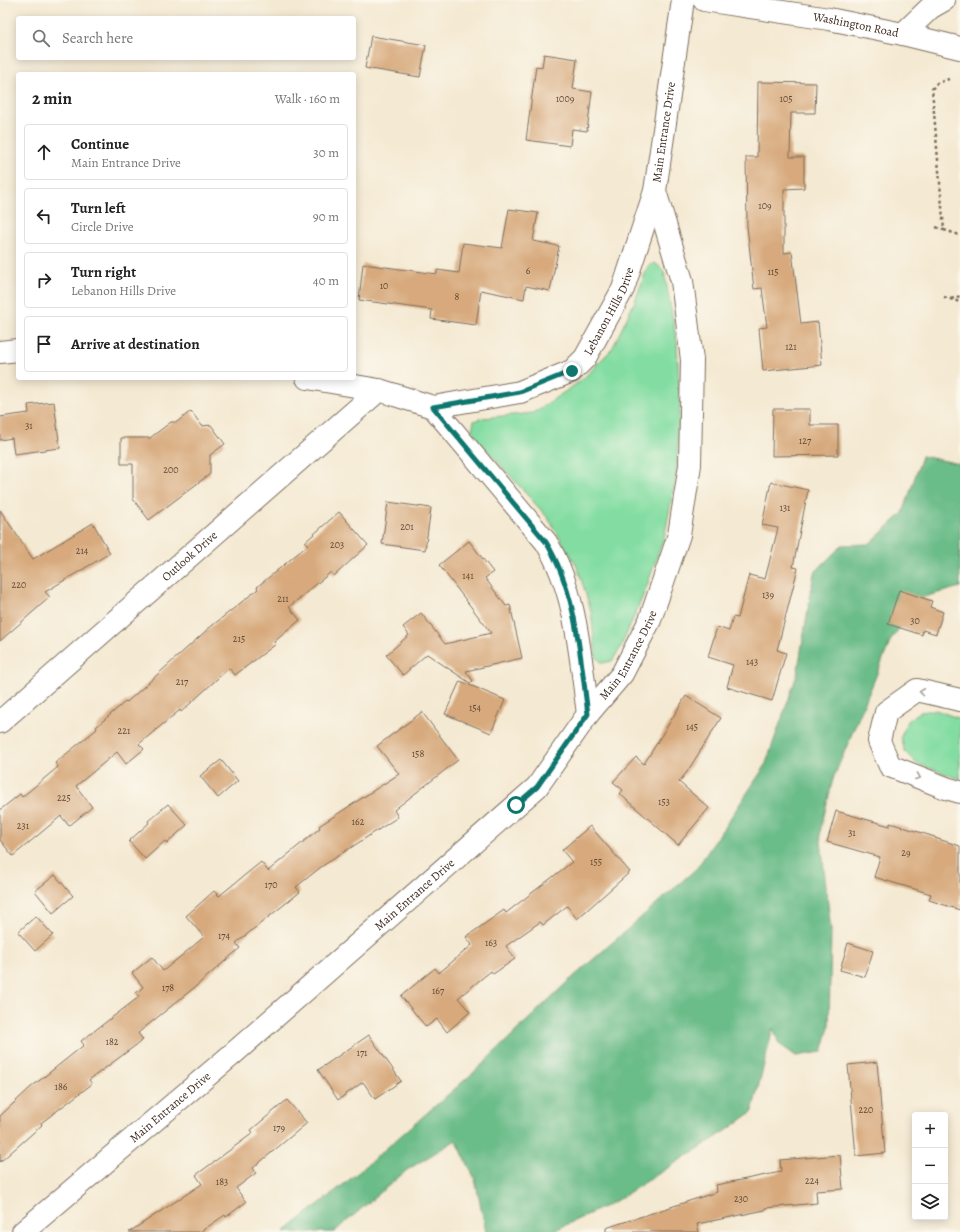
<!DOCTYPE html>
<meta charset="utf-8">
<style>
body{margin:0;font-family:Alegreya,serif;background:#f2f2f2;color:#222}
.controls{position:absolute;right:12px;bottom:12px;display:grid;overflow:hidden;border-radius:4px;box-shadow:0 2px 10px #0003}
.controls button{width:36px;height:36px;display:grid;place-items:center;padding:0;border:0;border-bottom:1px solid #e0e0e0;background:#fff;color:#222;font:20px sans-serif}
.stop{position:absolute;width:12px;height:12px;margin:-9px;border:3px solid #0f766e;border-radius:50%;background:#fff}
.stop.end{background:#0f766e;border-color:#fff;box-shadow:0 1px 4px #0008}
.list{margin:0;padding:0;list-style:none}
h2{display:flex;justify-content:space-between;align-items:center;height:52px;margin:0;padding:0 16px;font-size:17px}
h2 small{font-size:13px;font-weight:400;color:#767676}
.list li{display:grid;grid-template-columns:26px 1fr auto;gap:12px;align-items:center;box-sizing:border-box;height:56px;margin:0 8px 8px;padding:0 8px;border:1px solid #e0e0e0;border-radius:4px}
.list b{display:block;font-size:15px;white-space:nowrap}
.list p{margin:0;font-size:13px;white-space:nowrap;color:#767676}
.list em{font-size:13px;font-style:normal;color:#767676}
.icon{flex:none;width:22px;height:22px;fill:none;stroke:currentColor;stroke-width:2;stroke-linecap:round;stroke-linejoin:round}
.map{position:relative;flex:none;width:960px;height:1232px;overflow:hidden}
.search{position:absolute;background:#fff;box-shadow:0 2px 10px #0003;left:16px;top:16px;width:340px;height:44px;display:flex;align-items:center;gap:10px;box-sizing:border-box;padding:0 14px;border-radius:4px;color:#767676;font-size:15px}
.panel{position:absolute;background:#fff;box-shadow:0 2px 10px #0003;left:16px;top:72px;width:340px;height:308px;border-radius:4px}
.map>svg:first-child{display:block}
.green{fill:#83dda2;stroke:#5f8460}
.forest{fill:#6abc88;stroke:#527353}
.building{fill:#d7a97c}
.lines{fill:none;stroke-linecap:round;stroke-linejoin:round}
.minor-casing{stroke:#7c6d5d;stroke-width:24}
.major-casing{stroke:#7c6d5d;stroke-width:24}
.path{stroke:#7c6d5d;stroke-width:2.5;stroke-dasharray:3 3;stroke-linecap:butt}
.minor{stroke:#fff;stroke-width:22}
.major{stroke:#fff;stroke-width:22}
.oneway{stroke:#a79f9a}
.route{stroke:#0f766e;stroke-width:5}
.labels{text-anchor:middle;stroke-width:3.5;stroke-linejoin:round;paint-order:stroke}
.number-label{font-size:10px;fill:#624a36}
.street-label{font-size:12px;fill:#3b2a1e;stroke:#fbf7ec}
</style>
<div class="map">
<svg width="960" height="1232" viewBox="0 0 960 1232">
<rect width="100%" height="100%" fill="#fbf7ec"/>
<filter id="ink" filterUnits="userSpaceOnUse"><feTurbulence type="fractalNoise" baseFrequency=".025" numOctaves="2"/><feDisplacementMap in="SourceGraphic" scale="8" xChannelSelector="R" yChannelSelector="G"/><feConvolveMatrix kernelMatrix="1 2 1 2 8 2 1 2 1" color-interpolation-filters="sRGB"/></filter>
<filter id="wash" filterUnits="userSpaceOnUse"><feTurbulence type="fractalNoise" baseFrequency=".012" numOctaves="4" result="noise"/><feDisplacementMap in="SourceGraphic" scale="16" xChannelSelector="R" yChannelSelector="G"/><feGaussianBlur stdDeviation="0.9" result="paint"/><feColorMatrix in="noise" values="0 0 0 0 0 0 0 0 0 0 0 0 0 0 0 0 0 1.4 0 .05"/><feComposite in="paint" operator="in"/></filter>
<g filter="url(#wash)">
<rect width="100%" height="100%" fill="#f4e9d2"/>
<!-- green -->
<g class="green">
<path d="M655,263L664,271L677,342L680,406L676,476L665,534L645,591L620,649L612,661L602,663L596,657L591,611L577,566L548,518L478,440L472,430L474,421L483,418L533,413L581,381L612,349L635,301L648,266Z"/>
<path d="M936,710L960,719V779L917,764L905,752L901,737L907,721L920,712Z"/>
</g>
<!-- forest -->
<path class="forest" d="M922,456L960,464V587L920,598L891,640L833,779L820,832L831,931L829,1027L822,1052L796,1056L779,1044L773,1028L752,1112L726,1131L614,1202L551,1232H486L475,1179L456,1140L407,1170L334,1232H284L359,1172L473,1073L563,986L697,868L765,766L797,675L814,573L842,545L869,544L903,513Z"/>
<g id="blocks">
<!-- building -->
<g class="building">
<path d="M371,36L426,45L420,77L365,68Z"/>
<path d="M544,54L577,59L573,89L592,92L587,131L572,129L570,146L526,140L536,66L542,67Z"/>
<path d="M758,82L816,83L815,113H791L790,157H804V188L784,189V253L792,252L801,324L818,322L822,365L763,371L759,328L767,327L762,288L754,289L747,226L746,157H757Z"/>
<path d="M509,209L538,213L533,241L559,246L550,291L526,286L524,299L481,290L476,325L431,319L432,310L359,300L363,264L437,274V270L459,273L463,243L502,248Z"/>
<path d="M54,402L60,448L14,454L12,438L0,440V417L29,413L28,405Z"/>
<path d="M773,409H810V425H838V455L772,456Z"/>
<path d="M191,411L202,426L211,425L225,444L210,455V474L149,520L133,499V464H121V438H150L171,422H177Z"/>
<path d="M771,482L808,490L793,567L798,568L777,650L786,653L772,701L727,687L733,665L708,657L717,627L729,631L733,617L738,618L749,575L765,579L778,528L762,525Z"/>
<path d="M388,502L431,508L425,550L382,544Z"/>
<path d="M0,510L33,559L93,523L110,553L45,592L50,597L0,641Z"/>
<path d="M339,512L368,545L334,576L331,572L289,607L300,620L274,642L276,644L235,675L229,668L181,712L180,710L139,744L144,749L126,764L117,752L76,786L92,807L69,826L61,816L13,856L0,840V810L20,794L22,797L58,767L55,763L97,729L96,727L126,701L127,702L208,629L258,589L257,587L308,545L305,542Z"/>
<path d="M469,541L493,572L485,578L506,606L510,605L522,658L466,671L473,681L470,683L427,654L403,675L386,655L409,635L403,627L421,613L445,644L491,633L439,565Z"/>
<path d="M899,590L932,601L930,607L943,612L936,634L923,630L922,635L888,624Z"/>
<path d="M460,681L505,700L491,733L445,714Z"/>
<path d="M686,696L721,718L687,772L679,782L709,808L678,845L620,794L623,790L613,782L636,757L644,764Z"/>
<path d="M422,712L458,760L394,810L398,817L321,867L296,887L300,892L236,943L240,948L195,987L138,1033L143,1040L89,1080L92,1084L41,1123L42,1125L0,1162V1116L30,1088L84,1045L81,1041L139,997L136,993L143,987L132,973L152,957L163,971L204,937L186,916L214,891L219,896L261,862L268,871L320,828L319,826L399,774L377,746Z"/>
<path d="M221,760L238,781L218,798L200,776Z"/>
<path d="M168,804L187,825L167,843L165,841L145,859L129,841L149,823L148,821Z"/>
<path d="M836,811L890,826V823L935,837V838L960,846V910L929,900L931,894L874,877L880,857L827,842Z"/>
<path d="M590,826L630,872L577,919L567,906L543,925L540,922L506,946L515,959L493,974L491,971L458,998L470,1012L447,1032L437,1019L426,1027L401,996L435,968L439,973L472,945L466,937L504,910L506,913L572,862L562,850Z"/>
<path d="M55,875L73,896L53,913L35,891Z"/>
<path d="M36,916L53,935L35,951L18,932Z"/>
<path d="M848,943L873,951L865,977L840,970Z"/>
<path d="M369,1035L401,1081L375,1099L363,1082L338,1100L318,1070Z"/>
<path d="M877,1062L885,1153L856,1156L848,1065Z"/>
<path d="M287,1100L307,1123L253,1168L256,1173L236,1188L246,1202L226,1217L225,1215L200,1232H129L202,1184L196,1175L253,1133L251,1130Z"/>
<path d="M840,1155L843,1189L816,1191L817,1203L765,1208V1210L697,1224L699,1232H606V1228L717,1192L716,1185L781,1172L780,1160Z"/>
</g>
</g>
</g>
<g filter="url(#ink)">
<use href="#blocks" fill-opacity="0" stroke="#7c6d5d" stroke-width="1"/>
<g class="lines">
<defs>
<g id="minor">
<path d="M0,352L18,350"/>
<path id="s1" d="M307,378L379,390L433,407L520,392L572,371L585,358L623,289L655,191"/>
<path d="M433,407L546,542C577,593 580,656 588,714"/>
<path d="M960,700L917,690L886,712L879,741L890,766L946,788L960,792"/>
<path id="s2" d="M0,722L379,390"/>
<path id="s3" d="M23,1232L235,1052L537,787L588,714L622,674L650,620L679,535L690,465L692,360L682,281L655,191L683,0"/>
</g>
<g id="major">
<path id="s4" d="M704,0L829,19L903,34L960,48"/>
<path d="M903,34L930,8L944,0"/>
</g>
</defs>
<!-- minor casing -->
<use href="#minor" class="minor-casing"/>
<!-- major casing -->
<use href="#major" class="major-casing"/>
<!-- path -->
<g class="path">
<path d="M936,227L944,230L932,89L937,83L949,79"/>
<path d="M944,230L960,235"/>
<path d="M944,297L960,302"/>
<path d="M951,299L960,296"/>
</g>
<!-- minor -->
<use href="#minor" class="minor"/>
<!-- major -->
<use href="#major" class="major"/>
</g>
<!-- one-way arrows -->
<defs><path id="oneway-chevron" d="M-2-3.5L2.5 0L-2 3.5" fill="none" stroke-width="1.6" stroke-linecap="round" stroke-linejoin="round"/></defs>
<g class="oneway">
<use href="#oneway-chevron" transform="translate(922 692) rotate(-172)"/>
<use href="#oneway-chevron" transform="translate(918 777) rotate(21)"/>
</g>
</g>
<g class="lines" filter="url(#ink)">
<!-- route -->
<path class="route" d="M516,805L537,787L588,714C580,656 577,593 546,542L433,407L520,392L572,371"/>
</g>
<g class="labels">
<!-- number labels -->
<g class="number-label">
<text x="565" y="102">1009</text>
<text x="786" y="102">105</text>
<text x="765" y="209">109</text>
<text x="528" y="274">6</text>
<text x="773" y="275">115</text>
<text x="384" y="289">10</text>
<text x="457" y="300">8</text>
<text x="791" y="350">121</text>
<text x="29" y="429">31</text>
<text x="805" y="444">127</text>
<text x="171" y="473">200</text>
<text x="785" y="511">131</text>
<text x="407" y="530">201</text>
<text x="337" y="548">203</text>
<text x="82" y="554">214</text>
<text x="468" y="579">141</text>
<text x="19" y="588">220</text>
<text x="768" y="598">139</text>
<text x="283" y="602">211</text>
<text x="915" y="624">30</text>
<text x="239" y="642">215</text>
<text x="752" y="665">143</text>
<text x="182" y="685">217</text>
<text x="475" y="711">154</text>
<text x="692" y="730">145</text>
<text x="124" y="734">221</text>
<text x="418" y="757">158</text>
<text x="64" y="801">225</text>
<text x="664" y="805">153</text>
<text x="358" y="825">162</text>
<text x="23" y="829">231</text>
<text x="852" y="836">31</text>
<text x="906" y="856">29</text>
<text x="596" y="865">155</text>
<text x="271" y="888">170</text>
<text x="224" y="939">174</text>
<text x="491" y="946">163</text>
<text x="168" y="991">178</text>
<text x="438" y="994">167</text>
<text x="112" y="1045">182</text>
<text x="362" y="1056">171</text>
<text x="61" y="1090">186</text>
<text x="866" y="1113">220</text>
<text x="279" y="1131">179</text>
<text x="812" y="1184">224</text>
<text x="222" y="1185">183</text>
<text x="741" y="1202">230</text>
</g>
<!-- street labels -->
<g class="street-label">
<text dy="4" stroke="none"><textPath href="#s4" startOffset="154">Washington Road</textPath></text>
<text dy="4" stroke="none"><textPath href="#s3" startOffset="1381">Main Entrance Drive</textPath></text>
<text dy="4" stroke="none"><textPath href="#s1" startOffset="345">Lebanon Hills Drive</textPath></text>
<text dy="4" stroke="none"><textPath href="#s2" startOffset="252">Outlook Drive</textPath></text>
<text dy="4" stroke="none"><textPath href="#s3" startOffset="841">Main Entrance Drive</textPath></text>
<text dy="4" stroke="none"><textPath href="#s3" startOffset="517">Main Entrance Drive</textPath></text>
<text dy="4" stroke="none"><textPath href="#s3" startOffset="193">Main Entrance Drive</textPath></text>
</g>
</g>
</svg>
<div class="controls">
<button>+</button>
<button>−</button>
<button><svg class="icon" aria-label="layers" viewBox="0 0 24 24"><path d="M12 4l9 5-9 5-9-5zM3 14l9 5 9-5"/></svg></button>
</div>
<div class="stop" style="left:516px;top:805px"></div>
<div class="stop end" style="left:572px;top:371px"></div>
<div class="search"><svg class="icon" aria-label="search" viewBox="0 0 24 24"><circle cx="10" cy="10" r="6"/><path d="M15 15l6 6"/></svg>Search here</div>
<section class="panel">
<h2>2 min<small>Walk · 160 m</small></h2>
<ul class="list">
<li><svg class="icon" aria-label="ahead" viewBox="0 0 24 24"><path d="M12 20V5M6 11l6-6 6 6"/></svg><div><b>Continue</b><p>Main Entrance Drive</p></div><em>30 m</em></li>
<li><svg class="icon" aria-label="left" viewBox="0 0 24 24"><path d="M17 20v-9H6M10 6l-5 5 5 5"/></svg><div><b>Turn left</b><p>Circle Drive</p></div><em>90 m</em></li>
<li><svg class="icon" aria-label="right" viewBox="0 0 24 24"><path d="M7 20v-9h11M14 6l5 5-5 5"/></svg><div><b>Turn right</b><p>Lebanon Hills Drive</p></div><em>40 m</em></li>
<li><svg class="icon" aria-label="arrive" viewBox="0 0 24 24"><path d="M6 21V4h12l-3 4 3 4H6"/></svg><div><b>Arrive at destination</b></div></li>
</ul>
</section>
</div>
